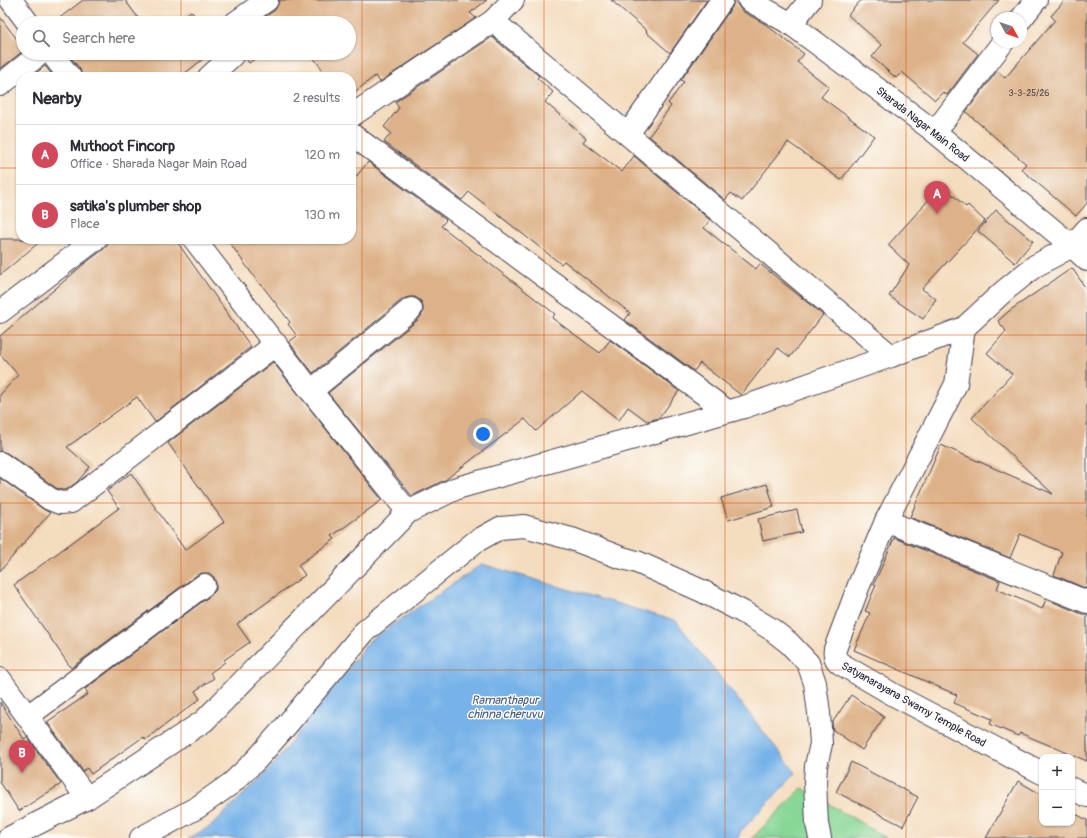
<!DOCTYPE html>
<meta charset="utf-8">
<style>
body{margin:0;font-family:Pangolin,sans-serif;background:#f7f7f7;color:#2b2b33}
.controls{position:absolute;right:12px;bottom:12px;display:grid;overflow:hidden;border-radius:8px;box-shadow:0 1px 3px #0004}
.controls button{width:36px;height:36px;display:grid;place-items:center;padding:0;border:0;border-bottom:1px solid #e1e1e2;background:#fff;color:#2b2b33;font:20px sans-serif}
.compass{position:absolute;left:991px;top:12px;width:36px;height:36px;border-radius:50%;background:#fff;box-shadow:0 1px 3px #0004;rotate:130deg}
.you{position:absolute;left:483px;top:434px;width:14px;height:14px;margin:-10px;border:3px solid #fff;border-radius:50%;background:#1a73e8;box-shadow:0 0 0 6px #1a73e833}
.badge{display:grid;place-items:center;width:26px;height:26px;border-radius:50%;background:#d1495b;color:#fff;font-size:13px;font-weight:700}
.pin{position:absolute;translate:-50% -33px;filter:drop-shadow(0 1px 2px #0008)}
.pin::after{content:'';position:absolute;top:21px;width:14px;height:12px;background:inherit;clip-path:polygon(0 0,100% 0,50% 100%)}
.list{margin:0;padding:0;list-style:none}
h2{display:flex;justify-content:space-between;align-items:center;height:52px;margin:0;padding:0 16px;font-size:17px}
h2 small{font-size:13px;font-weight:400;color:#7c7c81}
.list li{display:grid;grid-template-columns:26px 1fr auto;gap:12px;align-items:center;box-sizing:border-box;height:60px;padding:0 16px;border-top:1px solid #e1e1e2}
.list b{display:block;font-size:15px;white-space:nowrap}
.list p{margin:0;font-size:13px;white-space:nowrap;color:#7c7c81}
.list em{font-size:13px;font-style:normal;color:#7c7c81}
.icon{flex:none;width:22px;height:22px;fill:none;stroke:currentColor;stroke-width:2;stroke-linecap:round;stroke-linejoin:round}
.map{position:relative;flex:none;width:1087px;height:838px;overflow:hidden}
.search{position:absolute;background:#fff;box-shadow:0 1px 3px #0004;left:16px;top:16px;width:340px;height:44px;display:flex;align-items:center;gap:10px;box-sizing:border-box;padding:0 14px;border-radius:22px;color:#7c7c81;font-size:15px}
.panel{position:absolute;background:#fff;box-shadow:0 1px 3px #0004;left:16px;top:72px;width:340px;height:172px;border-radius:16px}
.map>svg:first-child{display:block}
.green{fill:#88d797;stroke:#557c69}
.water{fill:#77b2e8;stroke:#4c6a92}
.building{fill:#ddb289}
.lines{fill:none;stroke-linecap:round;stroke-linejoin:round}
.minor-casing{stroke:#423e4f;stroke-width:24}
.minor{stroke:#fff;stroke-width:22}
.grid{fill:none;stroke:#d45411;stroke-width:1;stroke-opacity:0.55}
.labels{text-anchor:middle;stroke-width:3;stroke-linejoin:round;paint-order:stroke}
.number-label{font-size:9px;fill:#51464e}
.street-label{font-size:11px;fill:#22223b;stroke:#fdfcf7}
.water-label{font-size:12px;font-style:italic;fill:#445c80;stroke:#fdfcf7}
</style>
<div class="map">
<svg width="1087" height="838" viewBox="0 0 1087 838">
<rect width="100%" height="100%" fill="#fdfcf7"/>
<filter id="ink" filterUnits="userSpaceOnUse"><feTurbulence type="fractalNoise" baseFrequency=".025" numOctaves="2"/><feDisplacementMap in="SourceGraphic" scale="8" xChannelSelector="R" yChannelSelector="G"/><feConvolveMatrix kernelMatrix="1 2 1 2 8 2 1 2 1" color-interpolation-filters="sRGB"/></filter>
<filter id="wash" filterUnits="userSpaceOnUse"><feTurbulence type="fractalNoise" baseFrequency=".012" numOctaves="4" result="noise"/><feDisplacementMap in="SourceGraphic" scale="16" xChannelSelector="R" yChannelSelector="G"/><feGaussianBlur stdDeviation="0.9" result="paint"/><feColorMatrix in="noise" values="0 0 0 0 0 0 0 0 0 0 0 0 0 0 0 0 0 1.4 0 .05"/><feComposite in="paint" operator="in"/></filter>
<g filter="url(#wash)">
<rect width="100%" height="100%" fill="#f4dcbe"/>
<!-- green -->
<path class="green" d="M802,788L886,838H752Z"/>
<!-- water -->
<path class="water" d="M482,564L676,621L796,773L740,832L738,838H188L210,827L269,770L370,640Z"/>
<g id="blocks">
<!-- building -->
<g class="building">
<path d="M83,0H125L142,23H53Z"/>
<path d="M280,0H487L470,13L476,18L380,82L375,76L351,95V77H328L310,53H349V23H256L275,10Z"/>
<path d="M611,0H707L670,53L646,32L647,31Z"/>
<path d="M734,0L742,11L765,24L804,54L797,62L829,87L821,97L874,136L841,180L788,142L742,201L731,193L725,200L649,136L671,106L668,103L684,82L681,80L732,7Z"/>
<path d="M861,0H999L963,42L978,54L947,95L943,92L935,100L902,72L896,78L872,57L882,45L848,15Z"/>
<path d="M1065,0H1087V203L1076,216L1021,169L1026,164L966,112L997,71L1005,78L1055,20L1051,16Z"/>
<path d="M191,11L200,23H176Z"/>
<path d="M0,17L22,46L23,45V51L0,69Z"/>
<path d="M492,37L539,76L537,78L553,92L545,102L586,138L583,142L622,172L634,156L710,220L704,228L756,269L760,264L823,315L790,357L778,348L741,395L700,363L694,371L625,320L630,313L564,261L561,264L469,192L462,200L384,142L391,133L384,127L399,108L395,102Z"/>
<path d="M67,53H211L180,77H82L80,69Z"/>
<path d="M244,53H263L249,63L244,56Z"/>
<path d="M45,66L54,77H31Z"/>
<path d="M368,162L446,220L441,226L555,314L552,318L600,353L610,340L679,391L659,418L647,421L628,407L619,420L582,391L536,431L525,419L445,480L412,496L328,393L419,319L423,313V307L421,301L415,297H409L403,299L313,373L289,342L297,336L288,324L290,322L261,284L260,285L227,239H351V183Z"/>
<path d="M942,185L966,207L968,205L985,221L922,289L936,299L923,319L889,296L909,265L888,245Z"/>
<path d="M996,210L1033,241L1015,263L978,231Z"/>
<path d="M0,239H43L0,275Z"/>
<path d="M113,239H175L251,347L155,422L137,397L67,447L90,467L77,482L66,490H62L56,488L7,453L0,451V395L18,375L0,354V336L84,264L104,249Z"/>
<path d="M1072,268L1087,290V589L1054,575L1062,552L1020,534L1010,558L910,517L941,445L1053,494L972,418L1012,374L987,353L1006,331L998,321L1009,311Z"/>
<path d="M273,362L382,500L332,536L335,539L298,565L305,575L237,624L250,642L224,660L225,662L210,673L214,678L195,691L200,699L145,740L143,737L91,774L87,768L83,771L47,722L88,694L85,689L211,595L216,590V583L214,577L209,573H202L197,575L71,668L14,585L119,508L107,491L131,473L185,550L224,522L168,443Z"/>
<path d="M0,478L43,509L50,513L0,571Z"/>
<path d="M767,484L774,507L728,520L721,498Z"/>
<path d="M797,510L802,532L763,541L758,519Z"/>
<path d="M894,538L1000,581L997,589L1042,609L1046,599L1082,614H1087V761L1020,733L1018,736L990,724L992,719L954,703L957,695L854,650L870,613L865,611L876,585L874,584Z"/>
<path d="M851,695L884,717L862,750L833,730L832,723Z"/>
<path d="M0,702L24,739L27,737L61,784L19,811L0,782Z"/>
<path d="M851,762L918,797L903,826L836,792Z"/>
<path d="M1018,781L1042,795V823H1072V812L1087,820V838H986Z"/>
</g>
</g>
</g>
<g filter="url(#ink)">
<use href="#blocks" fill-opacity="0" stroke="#423e4f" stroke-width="1"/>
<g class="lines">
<defs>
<g id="minor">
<path d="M11,0L28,23"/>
<path d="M749,0L791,24L935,132L1072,246L1087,260"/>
<path d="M1021,19L1036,0"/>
<path d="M493,21L891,356"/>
<path d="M235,23L267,0"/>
<path d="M791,24L810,0"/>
<path d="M51,53L70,77"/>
<path d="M209,77L232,56L231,53"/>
<path d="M0,85L41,53"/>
<path d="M351,116L493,21L513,0"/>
<path d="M935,132L1003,42"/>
<path d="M351,134L727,411"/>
<path d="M628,134L722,0"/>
<path d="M194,239L311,391L408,512"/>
<path d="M0,312L96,239"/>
<path d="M964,328L956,384L886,521L859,585L835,649C834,655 835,660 841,664L894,695L1042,773"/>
<path d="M311,391L411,309"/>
<path d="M0,463L50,499L60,503L71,502L276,344"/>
<path d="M886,521L1087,602"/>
<path d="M0,679L87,798"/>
<path d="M28,716L204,585"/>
<path d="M1072,789L1087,796"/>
<path d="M9,838L87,798L204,721L408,512L457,488L744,407L891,356L964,328L1004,291L1035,266L1072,246L1087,229"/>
<path d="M141,838L198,807L232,783L256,760L285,727L365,631L475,542L500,528L524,526L572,539L619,557L637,562L702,591L743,612L771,629L789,643L808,663L815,683L819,713L821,744L816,766L815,781L817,824L820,838"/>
</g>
</defs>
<!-- minor casing -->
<use href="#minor" class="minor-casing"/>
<!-- minor -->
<use href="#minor" class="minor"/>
</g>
</g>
<!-- grid -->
<path class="grid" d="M181,0V23M362,0V838M544,0V838M725,0V838M906,0V838M181,53V77M0,168H21M351,168H1087M181,239V838M0,335H1087M0,503H1087M0,670H1087"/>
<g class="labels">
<!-- number labels -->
<g class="number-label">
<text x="1029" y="96">3-3-25/26</text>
</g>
<!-- street labels -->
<g class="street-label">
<text transform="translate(923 124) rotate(38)" y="4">Sharada Nagar Main Road</text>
<text transform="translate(914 704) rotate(29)" y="4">Satyanarayana Swamy Temple Road</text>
</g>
<!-- water labels -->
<g class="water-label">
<text x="505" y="704">Ramanthapur<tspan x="505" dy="14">chinna cheruvu</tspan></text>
</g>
</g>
</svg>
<div class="controls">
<button>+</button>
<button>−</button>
</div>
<svg class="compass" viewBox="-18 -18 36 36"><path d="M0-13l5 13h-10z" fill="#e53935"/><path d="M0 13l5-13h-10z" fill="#7c7c81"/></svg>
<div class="you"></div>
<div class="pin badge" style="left:937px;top:214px">A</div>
<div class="pin badge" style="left:22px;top:773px">B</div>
<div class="search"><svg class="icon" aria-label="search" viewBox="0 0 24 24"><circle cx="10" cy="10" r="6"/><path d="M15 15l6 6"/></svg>Search here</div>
<section class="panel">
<h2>Nearby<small>2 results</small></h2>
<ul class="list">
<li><span class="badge">A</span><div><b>Muthoot Fincorp</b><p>Office · Sharada Nagar Main Road</p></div><em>120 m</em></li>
<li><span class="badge">B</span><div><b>satika's plumber shop</b><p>Place</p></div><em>130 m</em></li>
</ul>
</section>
</div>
